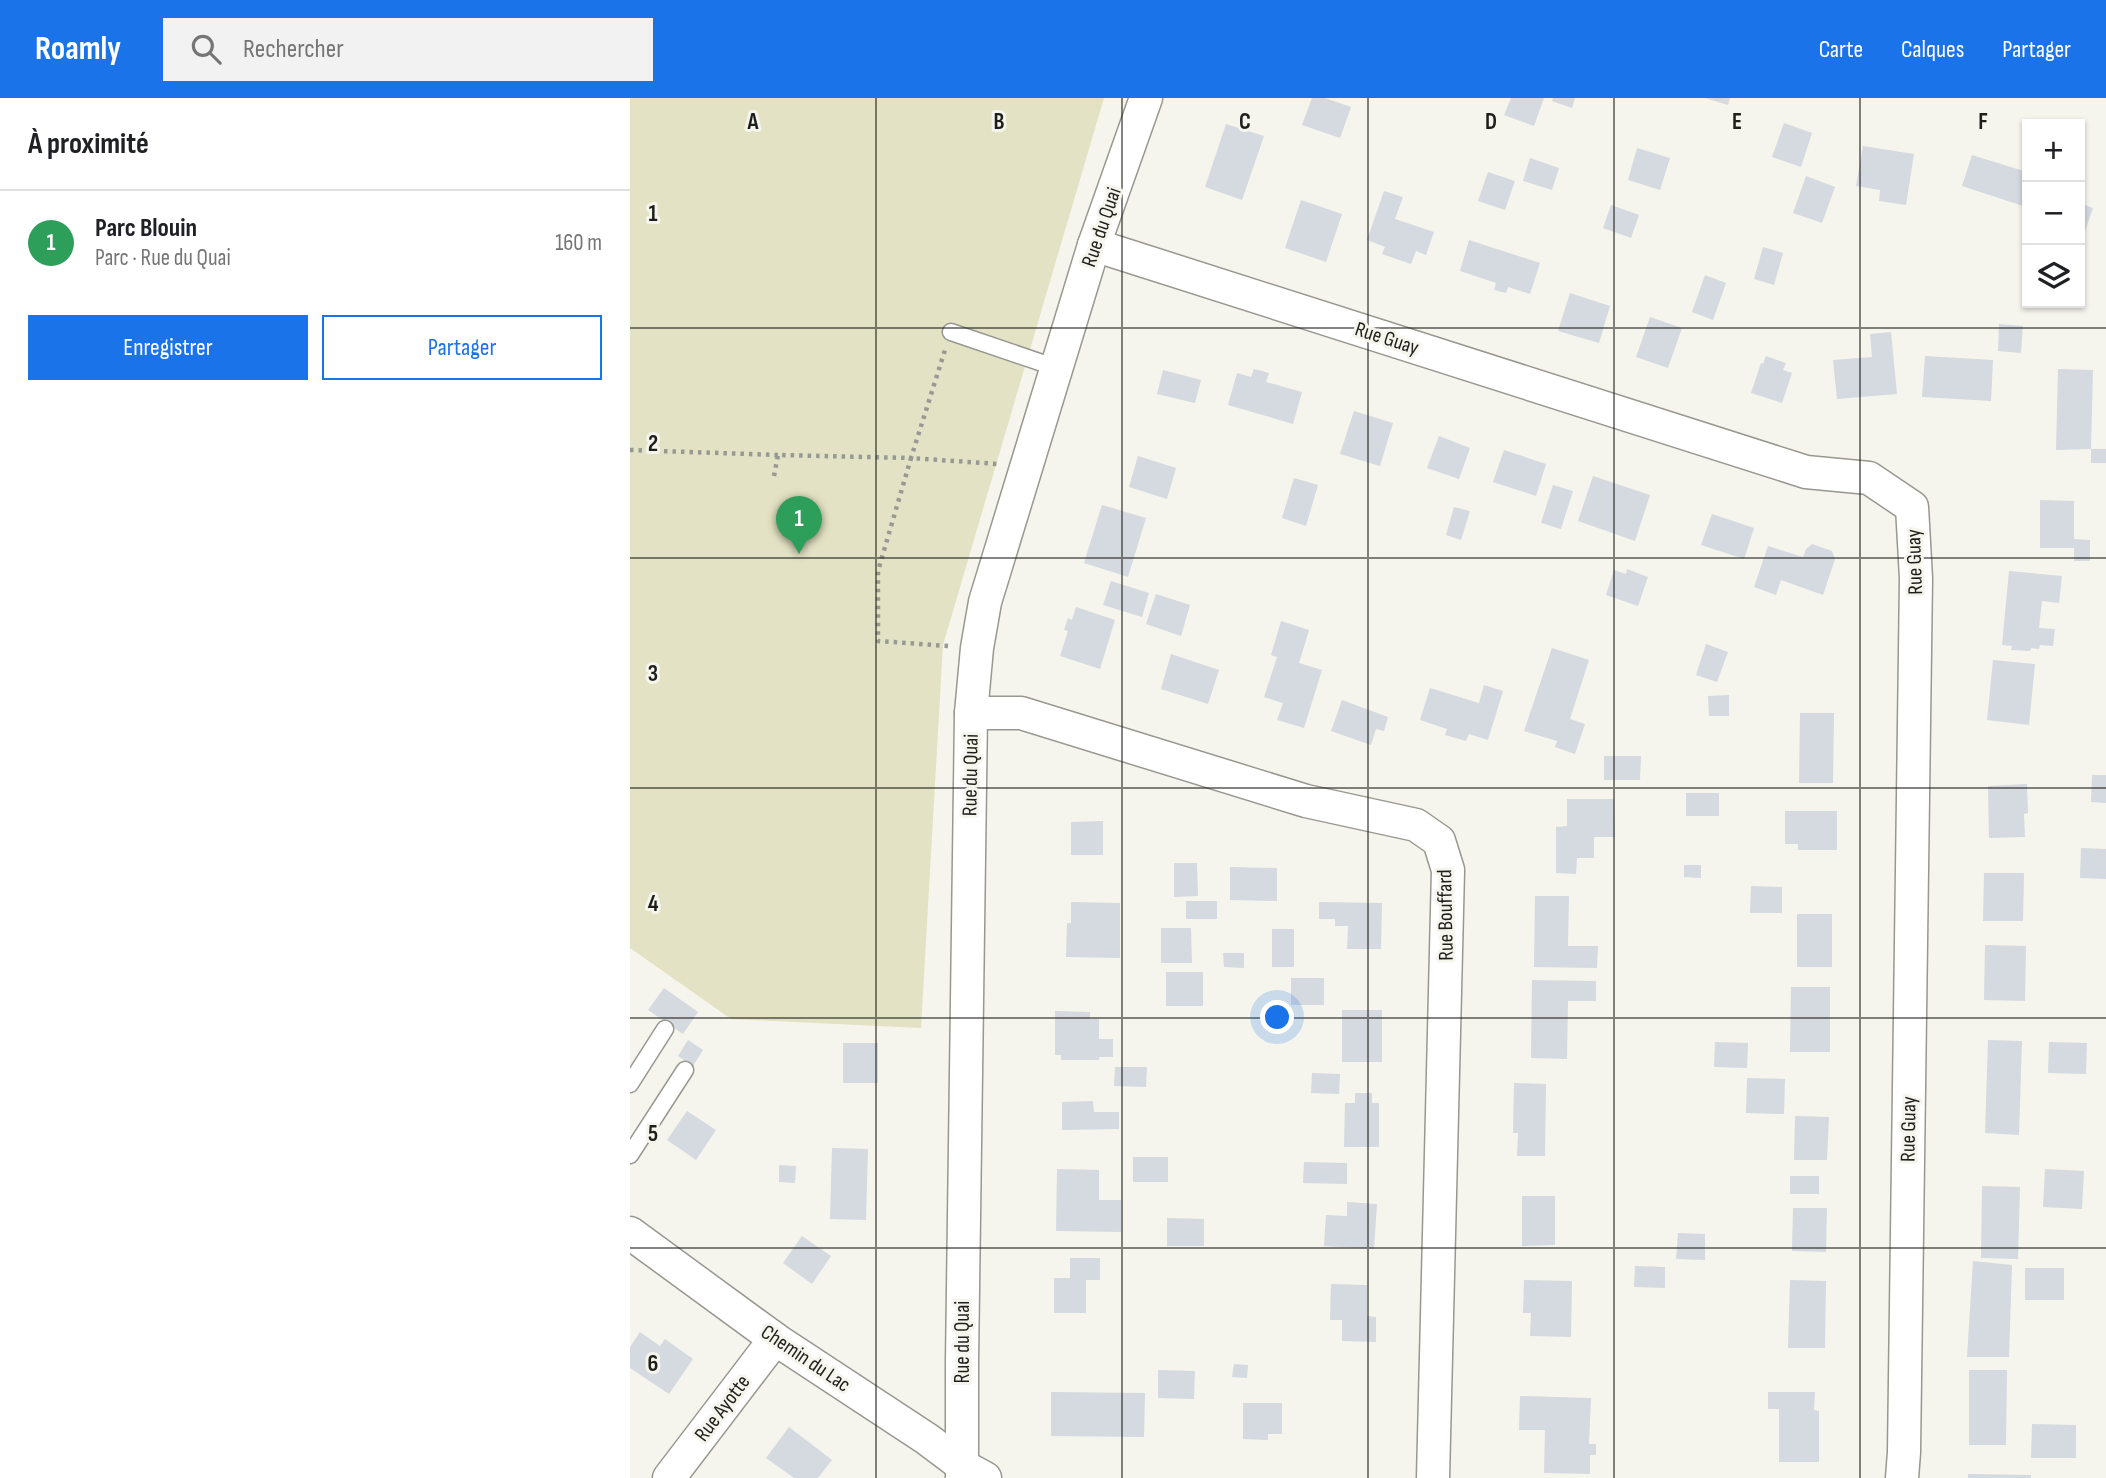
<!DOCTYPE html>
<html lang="fr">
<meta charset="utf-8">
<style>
body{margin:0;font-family:"Sofia Sans Condensed",sans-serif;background:#f2f2f2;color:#202124}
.controls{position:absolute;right:21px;top:21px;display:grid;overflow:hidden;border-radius:0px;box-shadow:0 2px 5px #0004}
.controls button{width:63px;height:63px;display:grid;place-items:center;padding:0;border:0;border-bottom:2px solid #e0e0e0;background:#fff;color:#202124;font:35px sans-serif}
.you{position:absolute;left:648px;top:920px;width:24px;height:24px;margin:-18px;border:5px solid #fff;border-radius:50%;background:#1a73e8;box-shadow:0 0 0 10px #1a73e833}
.badge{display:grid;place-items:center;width:46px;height:46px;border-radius:50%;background:#1a73e8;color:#fff;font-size:23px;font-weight:700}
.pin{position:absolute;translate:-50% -58px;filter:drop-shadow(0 2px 4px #0008)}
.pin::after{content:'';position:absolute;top:37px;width:24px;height:21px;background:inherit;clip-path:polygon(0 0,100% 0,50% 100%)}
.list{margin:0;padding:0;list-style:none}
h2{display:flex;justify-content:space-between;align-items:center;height:91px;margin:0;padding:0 28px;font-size:30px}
h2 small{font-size:23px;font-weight:400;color:#757577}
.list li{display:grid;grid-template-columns:46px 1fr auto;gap:21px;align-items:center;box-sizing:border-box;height:105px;padding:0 28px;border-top:2px solid #e0e0e0}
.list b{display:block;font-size:26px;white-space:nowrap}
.list p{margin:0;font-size:23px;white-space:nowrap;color:#757577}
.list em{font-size:23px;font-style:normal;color:#757577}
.actions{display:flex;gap:14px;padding:21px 28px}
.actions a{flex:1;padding:16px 0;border:2px solid #1a73e8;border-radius:0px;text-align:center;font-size:24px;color:#1a73e8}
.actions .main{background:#1a73e8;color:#fff}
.icon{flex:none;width:38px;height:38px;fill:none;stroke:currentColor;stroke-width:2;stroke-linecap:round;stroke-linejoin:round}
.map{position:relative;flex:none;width:1476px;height:1380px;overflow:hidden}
header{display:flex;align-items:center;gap:42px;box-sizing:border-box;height:98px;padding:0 35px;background:#1a73e8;color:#fff}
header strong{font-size:33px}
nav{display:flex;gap:38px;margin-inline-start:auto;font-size:24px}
.search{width:490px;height:63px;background:#f2f2f2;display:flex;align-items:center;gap:18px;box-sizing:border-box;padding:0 24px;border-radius:0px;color:#757577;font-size:26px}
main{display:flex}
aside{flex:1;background:#fff}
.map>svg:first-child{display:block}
.green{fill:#e3e2c4}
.building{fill:#d5d9e0}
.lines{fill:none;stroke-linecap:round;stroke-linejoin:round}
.service-casing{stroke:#989890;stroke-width:19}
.minor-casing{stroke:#989890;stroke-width:35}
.path{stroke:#999993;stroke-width:4.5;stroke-dasharray:3.5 5;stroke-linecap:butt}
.service{stroke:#fff;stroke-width:16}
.minor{stroke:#fff;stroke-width:32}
.grid{fill:none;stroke:#1e1e1b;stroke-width:2;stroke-opacity:0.55}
.labels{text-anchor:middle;stroke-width:6;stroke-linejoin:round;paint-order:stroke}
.street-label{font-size:21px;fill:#1e1e1b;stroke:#f5f5ed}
.grid-label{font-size:23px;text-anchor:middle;font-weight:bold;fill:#1e1e1b;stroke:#f5f5ed;stroke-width:6;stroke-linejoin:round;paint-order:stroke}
</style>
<header>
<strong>Roamly</strong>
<div class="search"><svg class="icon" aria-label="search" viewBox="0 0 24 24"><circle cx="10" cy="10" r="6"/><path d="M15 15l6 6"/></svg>Rechercher</div>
<nav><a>Carte</a><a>Calques</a><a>Partager</a></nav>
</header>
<main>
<aside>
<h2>À proximité<small></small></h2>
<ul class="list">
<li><span class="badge" style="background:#2e9e5b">1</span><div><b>Parc Blouin</b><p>Parc · Rue du Quai</p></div><em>160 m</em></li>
</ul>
<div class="actions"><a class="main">Enregistrer</a><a>Partager</a></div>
</aside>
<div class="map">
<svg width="1476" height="1380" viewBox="0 0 1476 1380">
<rect width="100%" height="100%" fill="#f5f5ed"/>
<!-- green -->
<path class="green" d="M0,0H474L313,547L291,930L101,921L0,850Z"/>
<!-- building -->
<g class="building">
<path d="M682,0H695L721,9L710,40L672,27Z"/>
<path d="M881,0H914L904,28L874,17Z"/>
<path d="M923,0H945L942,10L922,3Z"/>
<path d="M1075,0H1100L1098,7Z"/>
<path d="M1154,25L1182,35L1171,69L1142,59Z"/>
<path d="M596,26L634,38L612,102L575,89Z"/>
<path d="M1233,48L1284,56L1276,107L1249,103L1250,92L1226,88Z"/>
<path d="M1007,50L1040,60L1030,92L998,82Z"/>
<path d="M1342,57L1397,74V96L1393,108L1332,88Z"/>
<path d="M900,60L929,70L922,92L893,83Z"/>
<path d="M858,74L885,83L875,112L848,103Z"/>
<path d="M1176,78L1205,89L1192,125L1163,115Z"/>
<path d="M754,93L773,99L765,121L804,134L796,157L786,153L781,166L752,156L755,149L737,142Z"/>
<path d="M671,102L712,116L696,164L655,150Z"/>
<path d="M1450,105L1463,110L1450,147Z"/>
<path d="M981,107L1009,117L1001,140L973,130Z"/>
<path d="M839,142L910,165L900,196L878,189L876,195L864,192L866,185L830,173Z"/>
<path d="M1133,149L1153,155L1144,187L1124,181Z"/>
<path d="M1075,177L1096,185L1083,222L1062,214Z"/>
<path d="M940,195L980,208L969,245L928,233Z"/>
<path d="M1020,219L1052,230L1038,270L1006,259Z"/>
<path d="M1369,226L1393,228L1391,255L1368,253Z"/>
<path d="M1261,234L1267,296L1207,301L1203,262L1242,259L1240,236Z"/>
<path d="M1136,258L1156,265L1153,272L1162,275L1152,305L1121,295L1131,265L1133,266Z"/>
<path d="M1295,258L1363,262L1361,303L1292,299Z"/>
<path d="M624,271L639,275L636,284L672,294L663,326L598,307L607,275L621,279Z"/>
<path d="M1428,271L1463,272L1461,351H1476V365H1461V351L1426,352Z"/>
<path d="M533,272L571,282L565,305L527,296Z"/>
<path d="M724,313L763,325L750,368L710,356Z"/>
<path d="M809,338L840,350L829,381L797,370Z"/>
<path d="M874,352L916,366L906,398L863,384Z"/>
<path d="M508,358L546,370L537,401L499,389Z"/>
<path d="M963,378L1020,397L1005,443L948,423Z"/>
<path d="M664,380L688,387L676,428L652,420Z"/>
<path d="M923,387L943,393L931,431L911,425Z"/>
<path d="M1410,402L1444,403V441L1460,442V463H1444V450H1410Z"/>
<path d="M472,407L516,420L498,479L454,465Z"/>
<path d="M824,409L840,413L831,442L816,437Z"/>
<path d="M1082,416L1124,430L1114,461L1071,447Z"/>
<path d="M1182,446L1202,453L1205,461L1193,497L1151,482L1146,497L1124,489L1138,448L1173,459L1176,451Z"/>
<path d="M997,471L1018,479L1008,508L976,497L984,472L996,476Z"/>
<path d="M1379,473L1432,478L1429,505L1412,503L1409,530L1425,531L1423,548L1410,547L1409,551L1401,550L1400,553L1381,552L1382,548L1372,547Z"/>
<path d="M481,483L519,495L512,519L473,507Z"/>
<path d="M526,496L560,507L551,538L516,526Z"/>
<path d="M446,509L485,522L470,571L430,558L438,533L434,532L438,520L442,522Z"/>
<path d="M651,523L679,532L669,565L692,572L674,630L647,622L653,605L634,599L647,559L641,557Z"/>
<path d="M1076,546L1098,554L1087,584L1066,577Z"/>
<path d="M922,550L959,562L940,621L955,626L945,656L925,649L927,643L894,633Z"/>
<path d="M541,556L589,572L578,606L531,591Z"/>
<path d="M1363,562L1405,566L1399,627L1357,622Z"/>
<path d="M854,587L873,593L858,642L839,636L836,643L815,637L817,631L790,622L800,590L849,605Z"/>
<path d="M1099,597V618H1079L1078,598Z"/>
<path d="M712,602L758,619L754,633L746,631L741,647L701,633Z"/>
<path d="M1170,615H1204L1203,685H1169Z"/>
<path d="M974,658H1011L1010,682H974Z"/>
<path d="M1462,677H1476V705L1461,704Z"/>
<path d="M1397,686L1398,715L1394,716L1395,739L1359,740L1358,688Z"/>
<rect x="1056" y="695" width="33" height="23"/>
<path d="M937,701H984L985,739H964V760H947L946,776L926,775V729L937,728Z"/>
<path d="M1155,713H1207V752H1168V746H1155Z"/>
<path d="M473,723V757H441V724Z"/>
<path d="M1451,750L1476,751V781L1450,780Z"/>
<path d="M544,765H567L568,798L544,799Z"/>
<path d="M1054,767H1071V780L1054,779Z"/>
<path d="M600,769L647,770V803L600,802Z"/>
<path d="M1354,775H1394L1393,823H1353Z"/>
<path d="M1121,788L1152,789V815H1120Z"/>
<path d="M905,798H939L938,848H968L967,870L904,869Z"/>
<rect x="556" y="803" width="31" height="18"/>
<path d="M441,804L490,805V860L436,859L437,825H441Z"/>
<path d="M689,804L752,805L751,851H717L718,828H705V821H689Z"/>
<rect x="1167" y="816" width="35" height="53"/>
<path d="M531,830H561L562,865H531Z"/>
<rect x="642" y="831" width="22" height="38"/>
<path d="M1355,847L1396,848L1395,903L1354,902Z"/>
<path d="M593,855H614V870L594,869Z"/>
<rect x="536" y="874" width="37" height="34"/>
<rect x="661" y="880" width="33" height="27"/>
<path d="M902,882L966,883V903H938L937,961L901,960Z"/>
<path d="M1161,889H1200V954H1160Z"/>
<path d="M34,890L68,914L53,936L18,912Z"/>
<rect x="712" y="912" width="40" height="52"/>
<path d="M425,913L460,914V921H469V941H483V959H469V962H431V957H425Z"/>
<path d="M58,942L73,952L63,968L48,958Z"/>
<path d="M1358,942L1392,943L1389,1037L1355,1035Z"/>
<path d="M1085,944L1118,945L1117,970L1084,969Z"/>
<path d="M1419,944L1457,945L1456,976L1418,975Z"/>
<rect x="213" y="945" width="35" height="40"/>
<path d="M485,969H517L516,989L484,988Z"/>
<path d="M682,975L710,976L709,996L681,995Z"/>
<path d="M1117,980L1155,981L1154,1016L1116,1015Z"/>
<path d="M884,985L916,986L915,1058H887L888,1035H883Z"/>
<path d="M725,995H742V1005H749V1049H714L715,1005H725Z"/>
<path d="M463,1003L464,1014H489V1031L432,1032V1004Z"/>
<path d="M57,1013L86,1032L66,1062L37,1042Z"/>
<path d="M1165,1018L1199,1019L1197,1062H1164Z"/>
<path d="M202,1050L238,1051L236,1122L200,1121Z"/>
<rect x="503" y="1059" width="35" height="25"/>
<path d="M674,1064L717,1065V1086L673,1085Z"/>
<path d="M149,1067L166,1068L165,1085L149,1084Z"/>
<path d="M427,1071L469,1072V1102H491V1134L426,1133Z"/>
<path d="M1415,1071L1454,1073L1452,1111L1413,1109Z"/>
<rect x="1160" y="1078" width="29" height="18"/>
<path d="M1352,1088L1390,1089L1388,1161L1351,1160Z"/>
<path d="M892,1098H925V1147L892,1148Z"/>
<path d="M717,1104L747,1106L744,1151L694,1148L696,1117L717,1118Z"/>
<path d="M1163,1110H1197L1196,1154L1162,1153Z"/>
<path d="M537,1120L574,1121V1148H537Z"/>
<path d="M1048,1135L1075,1136V1162L1046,1161Z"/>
<path d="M172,1138L201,1158L182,1186L153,1165Z"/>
<path d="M440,1160H470V1182H456V1215H424V1180H440Z"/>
<path d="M1343,1163L1382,1167L1379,1259H1337Z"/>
<path d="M1005,1168L1035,1169V1190L1004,1189Z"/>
<rect x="1395" y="1170" width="39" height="32"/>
<path d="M894,1182L942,1183L941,1239L900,1238L901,1215H893Z"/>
<path d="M1160,1182L1196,1183L1195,1250H1158Z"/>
<path d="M701,1186L737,1187V1218L746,1219V1244L712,1243V1222H700Z"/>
<path d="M10,1234L30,1248L35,1241L63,1261L39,1296L0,1270V1249Z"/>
<path d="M604,1266L618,1267L617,1280L602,1279Z"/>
<path d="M528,1272L565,1273L564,1301L528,1300Z"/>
<path d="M1339,1272H1377L1376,1347H1339Z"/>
<path d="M421,1294L515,1295L514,1339L421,1338Z"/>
<path d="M1138,1294H1185L1184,1312L1189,1313V1364H1149V1311H1138Z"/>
<path d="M890,1298L961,1300L959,1346H966V1357H960V1376L914,1375L915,1332H889Z"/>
<path d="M613,1305H652V1336H638V1342L613,1341Z"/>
<path d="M1402,1326L1446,1327V1360H1401Z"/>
<path d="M159,1329L202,1362L188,1380H164L136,1360Z"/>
<path d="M1338,1376L1401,1377V1380H1338Z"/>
</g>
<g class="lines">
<defs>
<g id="service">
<path d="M321,234L427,270"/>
<path d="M0,986L35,931"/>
<path d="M0,1057L55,972"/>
</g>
<g id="minor">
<path d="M464,147L1176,374L1239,380L1282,409L1286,480L1274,1354L1272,1380"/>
<path d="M341,615H391L676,703L786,727L809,743L818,772L803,1380"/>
<path d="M0,1135L145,1241L297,1341L333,1368L355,1380"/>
<path d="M39,1380L145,1241"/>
<path d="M332,1380V1263L341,615L347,550L355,504L464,147L516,0"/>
</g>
</defs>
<!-- service casing -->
<use href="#service" class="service-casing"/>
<!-- minor casing -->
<use href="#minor" class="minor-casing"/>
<!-- path -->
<g class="path">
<path d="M0,352L148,357"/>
<path d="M144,378L148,357L281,360L315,252"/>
<path d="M318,548L248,543V473L281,360L368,366"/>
</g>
<!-- service -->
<use href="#service" class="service"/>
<!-- minor -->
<use href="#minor" class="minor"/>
</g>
<!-- grid -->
<path class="grid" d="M246,0V1380M492,0V1380M738,0V1380M984,0V1380M1230,0V1380M0,230H1476M0,460H1476M0,690H1476M0,920H1476M0,1150H1476"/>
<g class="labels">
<!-- street labels -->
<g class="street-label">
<text transform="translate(471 129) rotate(-71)" y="7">Rue du Quai</text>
<text transform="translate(757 240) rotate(18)" y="7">Rue Guay</text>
<text transform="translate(1284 464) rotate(-92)" y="7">Rue Guay</text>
<text transform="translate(340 677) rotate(-89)" y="7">Rue du Quai</text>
<text transform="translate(815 817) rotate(-91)" y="7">Rue Bouffard</text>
<text transform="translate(1278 1031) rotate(-89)" y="7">Rue Guay</text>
<text transform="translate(332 1244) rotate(-90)" y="7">Rue du Quai</text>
<text transform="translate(176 1260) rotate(34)" y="7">Chemin du Lac</text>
<text transform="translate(92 1310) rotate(-53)" y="7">Rue Ayotte</text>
</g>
</g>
<g class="grid-label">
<text x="123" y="31">A</text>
<text x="369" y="31">B</text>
<text x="615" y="31">C</text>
<text x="861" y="31">D</text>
<text x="1107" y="31">E</text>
<text x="1353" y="31">F</text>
<text x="23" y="123">1</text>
<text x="23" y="353">2</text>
<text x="23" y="583">3</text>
<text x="23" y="813">4</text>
<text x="23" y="1043">5</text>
<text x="23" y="1273">6</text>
</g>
</svg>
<div class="controls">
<button>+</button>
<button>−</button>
<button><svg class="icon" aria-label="layers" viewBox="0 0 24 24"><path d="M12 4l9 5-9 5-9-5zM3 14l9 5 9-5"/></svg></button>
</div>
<div class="you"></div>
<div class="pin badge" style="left:169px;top:456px;background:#2e9e5b">1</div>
</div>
</main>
